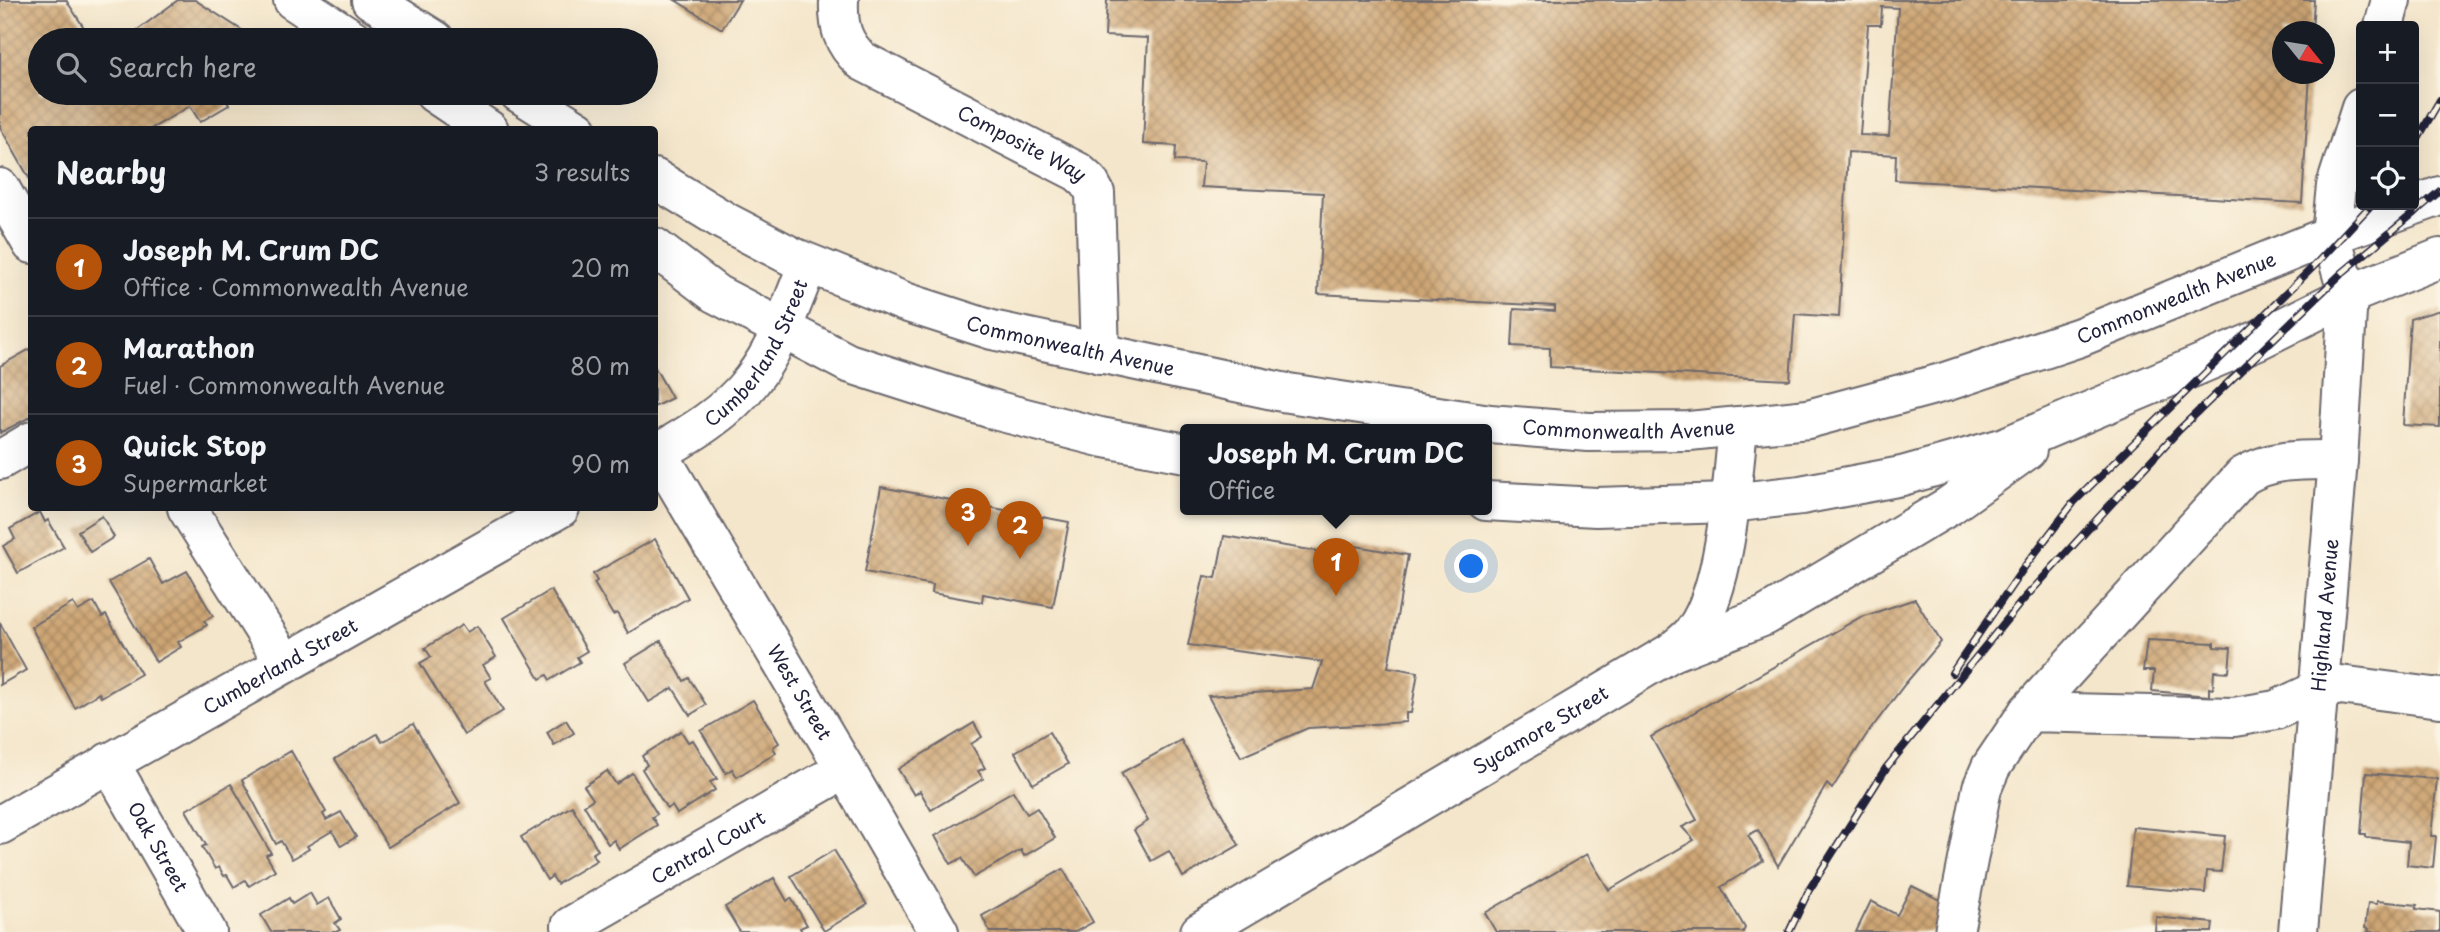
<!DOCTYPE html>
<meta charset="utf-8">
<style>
body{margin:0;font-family:"Playpen Sans",sans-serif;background:#20242c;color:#f1f3f6}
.controls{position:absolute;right:21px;top:21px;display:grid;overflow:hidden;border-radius:7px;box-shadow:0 7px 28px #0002}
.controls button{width:63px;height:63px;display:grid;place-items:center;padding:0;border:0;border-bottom:2px solid #363941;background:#171b24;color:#f1f3f6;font:35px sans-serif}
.compass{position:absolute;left:2272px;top:21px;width:63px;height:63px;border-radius:50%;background:#171b24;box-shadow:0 7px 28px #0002;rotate:120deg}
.you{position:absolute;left:1472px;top:567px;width:24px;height:24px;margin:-18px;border:5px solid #fff;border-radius:50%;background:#1a73e8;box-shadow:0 0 0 10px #1a73e833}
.badge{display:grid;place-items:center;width:46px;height:46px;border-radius:50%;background:#b45309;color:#fff;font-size:23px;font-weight:700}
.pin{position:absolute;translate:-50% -58px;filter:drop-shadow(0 2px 4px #0008)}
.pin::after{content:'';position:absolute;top:37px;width:24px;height:21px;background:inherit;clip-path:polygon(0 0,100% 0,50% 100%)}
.popup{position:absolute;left:1180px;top:424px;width:312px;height:91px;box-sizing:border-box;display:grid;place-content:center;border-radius:7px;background:#171b24;filter:drop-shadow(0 2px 5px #0005);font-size:23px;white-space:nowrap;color:#9ea1a6}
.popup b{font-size:26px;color:#f1f3f6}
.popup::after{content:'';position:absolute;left:50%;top:100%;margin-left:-14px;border:14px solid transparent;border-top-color:#171b24}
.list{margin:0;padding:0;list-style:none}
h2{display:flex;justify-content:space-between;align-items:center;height:91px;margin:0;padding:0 28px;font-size:30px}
h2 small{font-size:23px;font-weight:400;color:#9ea1a6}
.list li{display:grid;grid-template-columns:46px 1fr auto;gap:21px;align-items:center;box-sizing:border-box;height:98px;padding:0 28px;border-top:2px solid #363941}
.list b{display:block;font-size:26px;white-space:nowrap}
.list p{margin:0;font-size:23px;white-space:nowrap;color:#9ea1a6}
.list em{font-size:23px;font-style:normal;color:#9ea1a6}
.icon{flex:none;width:38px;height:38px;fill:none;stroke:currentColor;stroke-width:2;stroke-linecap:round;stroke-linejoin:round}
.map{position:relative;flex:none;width:2440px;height:932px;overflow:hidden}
.search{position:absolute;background:#171b24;box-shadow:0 7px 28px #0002;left:28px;top:28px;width:630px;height:77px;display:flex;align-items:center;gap:18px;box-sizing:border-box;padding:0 24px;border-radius:38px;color:#9ea1a6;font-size:26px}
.panel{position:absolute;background:#171b24;box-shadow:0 7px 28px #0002;left:28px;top:126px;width:630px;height:385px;border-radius:7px}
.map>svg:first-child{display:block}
.building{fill:url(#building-cross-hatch);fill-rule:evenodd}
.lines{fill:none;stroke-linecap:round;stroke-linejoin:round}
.minor-casing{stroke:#6c676d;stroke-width:42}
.major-casing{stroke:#6c676d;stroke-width:42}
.highway-casing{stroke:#6c676d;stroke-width:42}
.minor{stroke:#fff;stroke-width:38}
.major{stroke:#fff;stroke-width:38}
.highway{stroke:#fff;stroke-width:38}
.rail-casing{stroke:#22223b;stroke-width:8}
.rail{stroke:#fcf5e5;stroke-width:5;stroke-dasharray:16;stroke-linecap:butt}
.labels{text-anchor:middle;stroke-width:5;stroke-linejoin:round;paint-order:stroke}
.street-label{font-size:19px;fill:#22223b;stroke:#fcf5e5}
</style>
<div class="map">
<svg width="2440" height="932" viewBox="0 0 2440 932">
<defs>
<pattern id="building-cross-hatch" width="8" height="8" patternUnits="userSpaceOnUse" patternTransform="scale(1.75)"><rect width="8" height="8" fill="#cea675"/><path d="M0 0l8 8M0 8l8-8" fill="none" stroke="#a78761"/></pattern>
</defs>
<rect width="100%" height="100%" fill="#fcf5e5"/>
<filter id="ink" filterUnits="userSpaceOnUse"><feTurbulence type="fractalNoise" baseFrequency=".0143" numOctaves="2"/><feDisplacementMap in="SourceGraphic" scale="14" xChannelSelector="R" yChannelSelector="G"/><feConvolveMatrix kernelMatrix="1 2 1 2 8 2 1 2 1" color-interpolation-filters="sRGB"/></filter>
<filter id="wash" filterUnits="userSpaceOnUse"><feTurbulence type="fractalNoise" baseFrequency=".00686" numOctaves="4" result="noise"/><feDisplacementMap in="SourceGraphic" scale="28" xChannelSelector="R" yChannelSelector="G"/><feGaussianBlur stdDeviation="1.57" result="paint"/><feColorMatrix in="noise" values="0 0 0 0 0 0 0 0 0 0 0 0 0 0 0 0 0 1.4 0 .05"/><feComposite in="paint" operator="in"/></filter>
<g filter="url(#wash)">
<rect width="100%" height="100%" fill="#f4e6cb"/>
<g id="blocks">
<!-- building -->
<g class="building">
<path d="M0,0H66L92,40H40V93H222L229,105L200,122L190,106L149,130H32V183L0,127Z"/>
<path d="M178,0H195L257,40H124Z"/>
<path d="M675,0H740L722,29Z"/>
<path d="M1107,0H2314L2312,32H2282V74H2310L2302,203L1895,180L1896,155L1848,152L1839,317L1795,314L1790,380L1550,367V348L1512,346L1514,309L1555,311V306L1318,294L1323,193L1201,187L1203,162L1175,161L1176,146L1143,144L1148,38L1105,36ZM1882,7L1898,8L1889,136L1860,135L1868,25H1881Z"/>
<path d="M2440,310V427L2403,425L2410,319Z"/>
<path d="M32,348V416L0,433V366Z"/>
<path d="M654,366L672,398L654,407Z"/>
<path d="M881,487L1069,522L1053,607L983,594L982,602L932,593L933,585L865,572Z"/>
<path d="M40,512L45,522L48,520L64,547L18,573L3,546L15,539L10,529Z"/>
<path d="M102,516L114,537L90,552L78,531Z"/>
<path d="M1224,536L1347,556L1350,545L1408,555L1388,667L1418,672L1411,713H1406V722L1308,728L1241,757L1208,696L1313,689L1322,662L1188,645L1204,576L1216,578Z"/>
<path d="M655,539L688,598L628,633L617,613L613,615L594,583L597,581L593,574Z"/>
<path d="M149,559L163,584L187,571L213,616L204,621L207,625L178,642L181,647L156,662L109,582Z"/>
<path d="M551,590L587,651L577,657L580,662L550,680L547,675L540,679L504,618Z"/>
<path d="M1915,599L1941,642L1905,684L1865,737L1832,789L1827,784L1778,866L1758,830L1748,835L1763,861L1721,887L1745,928L1743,932H1496L1485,913L1587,854L1609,890L1694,840L1682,827L1697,820L1651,737L1859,618Z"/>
<path d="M94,602L102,617L106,615L141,674L101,697L99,693L75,708L31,627L73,603L78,611Z"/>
<path d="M0,623L26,670L0,685Z"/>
<path d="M462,625L467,632L477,626L496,657L483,665L491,678L485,681L503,711L464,735L420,663L431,657L425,648Z"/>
<path d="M2147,640L2214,643V647L2231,648L2229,672L2214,671L2213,689L2209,688V696L2152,691L2154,671H2143Z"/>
<path d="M661,641L684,681L689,678L706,705L690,715L673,688L649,702L625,663Z"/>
<path d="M753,700L779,743L773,747L776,753L737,777L732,769L726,773L701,731Z"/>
<path d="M566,720L574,733L554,745L547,732Z"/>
<path d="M974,723L982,737L971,744L985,768L978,771L983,779L931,810L920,791L914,795L898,769Z"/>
<path d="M413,724L460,803L388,847L335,759L377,734L382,742Z"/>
<path d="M681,731L688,742L693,740L717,779L710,782L715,790L677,814L672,806L667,809L642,769L647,765L642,756Z"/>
<path d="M1049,732L1068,764L1033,784L1015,752Z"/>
<path d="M1181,740L1239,845L1183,877L1169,851L1151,861L1134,830L1148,821L1121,773Z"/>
<path d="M291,751L326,812L323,814L326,820L341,812L356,837L341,846L332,831L307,846L309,849L292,859L281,841L276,844L242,780Z"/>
<path d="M607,771L616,784L632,773L657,814L652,817L657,825L619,849L614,840L608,844L584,805L593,799L584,786Z"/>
<path d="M2366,773L2437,779L2431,836H2436L2433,868L2407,865L2409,842L2366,837V834H2361Z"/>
<path d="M231,784L271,853L266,855L275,870L249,886L245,880L234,887L227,875L224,876L219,867L215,869L202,847L206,845L186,810Z"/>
<path d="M1013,791L1027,814L1037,808L1055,838L1024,856L1021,850L974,877L962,858L951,864L935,836Z"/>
<path d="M572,806L598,850L592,854L597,860L557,884L552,876L547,880L521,837Z"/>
<path d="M2133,827L2225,836L2221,872L2207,871L2205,893L2127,886Z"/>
<path d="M834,850L867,905L824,931L791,876Z"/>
<path d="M1063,869L1093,922L1075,932H990L982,916Z"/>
<path d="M774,878L787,901L791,898L807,925L800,928L802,932H740L725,907Z"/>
<path d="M1912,886L1952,906L1939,932H1856L1871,901L1897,915Z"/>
<path d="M310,893L317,905L329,898L341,919L335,923L340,930L336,932H271L261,915L289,898L292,904Z"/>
<path d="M2377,901L2417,905L2416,909L2440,912V932H2368L2369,929L2365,928L2368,903L2377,904Z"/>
<path d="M2156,917L2213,923L2212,932H2155Z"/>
</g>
</g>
</g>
<g filter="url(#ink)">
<use href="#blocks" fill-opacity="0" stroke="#6c676d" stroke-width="2"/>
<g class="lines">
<defs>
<g id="minor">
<path id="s1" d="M839,0C838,26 842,43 862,61L1078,172L1089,182L1095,193L1100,354"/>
<path d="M2384,26L2391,0"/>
<path d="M0,188L32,244"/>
<path id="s2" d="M658,453L845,769L939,932"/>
<path d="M0,460L32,441"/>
<path d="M187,508L284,662"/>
<path d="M2028,712L2243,476C2273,458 2304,460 2338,460"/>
<path id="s3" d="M109,762L207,932"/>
<path id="s4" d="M571,926L845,769"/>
<path id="s5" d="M1200,932L1672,652C1679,645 1689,639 1695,630C1726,588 1733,479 1738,426"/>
<path d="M1954,932L1982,788L1991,767L2028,712L2234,717L2276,710L2319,690L2340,685L2440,698"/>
<path id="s6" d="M2298,932L2338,460L2348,295L2331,235L2336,186L2361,108"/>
</g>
<g id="major">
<path id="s7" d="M654,455C689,435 728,412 752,380C778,347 792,303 808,264"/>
<path id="s8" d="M0,825L560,508"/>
</g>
<g id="highway">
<path d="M293,0L354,40"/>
<path d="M371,0L435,40"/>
<path d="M434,93L489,130"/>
<path d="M519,93L578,130"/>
<path id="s9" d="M654,178L726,222L793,257L905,302L992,330L1282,392L1490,424L1589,432L1689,431L1808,419L1945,382L2080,337L2331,235L2440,196"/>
<path d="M654,247L716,294L848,363L998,411L1100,437L1186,453"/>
<path d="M1486,501L1596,507L1730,503L1801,495L1902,476L2002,448L2258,340L2348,295L2440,258"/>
<path d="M1672,652L1765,616L1949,506L2027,450"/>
</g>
</defs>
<!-- minor casing -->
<use href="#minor" class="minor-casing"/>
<!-- major casing -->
<use href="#major" class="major-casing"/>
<!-- highway casing -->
<use href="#highway" class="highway-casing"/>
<!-- minor -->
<use href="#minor" class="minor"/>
<!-- major -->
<use href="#major" class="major"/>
<!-- highway -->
<use href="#highway" class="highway"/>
<defs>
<g id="rail">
<path d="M2414,145L2440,100"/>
<path d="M1952,673L2025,566L2074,502L2314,266L2371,205"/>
<path d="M1789,932L1809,890L1886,768L2022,601L2179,430L2342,273L2440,191"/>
</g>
</defs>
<!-- rail casing -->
<use href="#rail" class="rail-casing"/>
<!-- rail -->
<use href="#rail" class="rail"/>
</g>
</g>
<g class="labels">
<!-- street labels -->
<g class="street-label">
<text dy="7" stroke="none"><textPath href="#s1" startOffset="248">Composite Way</textPath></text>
<text dy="7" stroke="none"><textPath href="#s9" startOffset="1586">Commonwealth Avenue</textPath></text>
<text dy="7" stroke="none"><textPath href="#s9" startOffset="452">Commonwealth Avenue</textPath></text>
<text dy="7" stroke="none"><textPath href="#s7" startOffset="149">Cumberland Street</textPath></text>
<text dy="7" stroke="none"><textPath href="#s9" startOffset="1018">Commonwealth Avenue</textPath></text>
<text dy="7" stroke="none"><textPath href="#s6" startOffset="318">Highland Avenue</textPath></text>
<text dy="7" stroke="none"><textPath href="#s8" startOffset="322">Cumberland Street</textPath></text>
<text dy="7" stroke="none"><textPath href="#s2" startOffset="278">West Street</textPath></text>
<text dy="7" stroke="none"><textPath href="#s5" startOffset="396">Sycamore Street</textPath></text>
<text dy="7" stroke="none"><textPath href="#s3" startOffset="98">Oak Street</textPath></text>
<text dy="7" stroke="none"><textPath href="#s4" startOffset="158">Central Court</textPath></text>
</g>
</g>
</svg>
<div class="controls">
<button>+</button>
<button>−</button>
<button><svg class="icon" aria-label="locate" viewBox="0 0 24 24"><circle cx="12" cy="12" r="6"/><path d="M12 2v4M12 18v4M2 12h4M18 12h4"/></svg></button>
</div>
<svg class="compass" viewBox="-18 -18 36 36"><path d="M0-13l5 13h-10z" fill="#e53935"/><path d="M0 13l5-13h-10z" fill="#9ea1a6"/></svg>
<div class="you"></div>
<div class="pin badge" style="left:1336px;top:596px">1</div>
<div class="popup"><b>Joseph M. Crum DC</b>Office</div>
<div class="pin badge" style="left:1020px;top:559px">2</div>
<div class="pin badge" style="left:968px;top:546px">3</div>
<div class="search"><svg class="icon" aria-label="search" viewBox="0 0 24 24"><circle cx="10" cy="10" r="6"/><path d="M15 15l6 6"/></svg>Search here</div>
<section class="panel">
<h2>Nearby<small>3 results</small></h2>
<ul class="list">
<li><span class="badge">1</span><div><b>Joseph M. Crum DC</b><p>Office · Commonwealth Avenue</p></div><em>20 m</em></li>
<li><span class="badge">2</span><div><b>Marathon</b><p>Fuel · Commonwealth Avenue</p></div><em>80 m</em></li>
<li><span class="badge">3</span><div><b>Quick Stop</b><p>Supermarket</p></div><em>90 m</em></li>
</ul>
</section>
</div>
